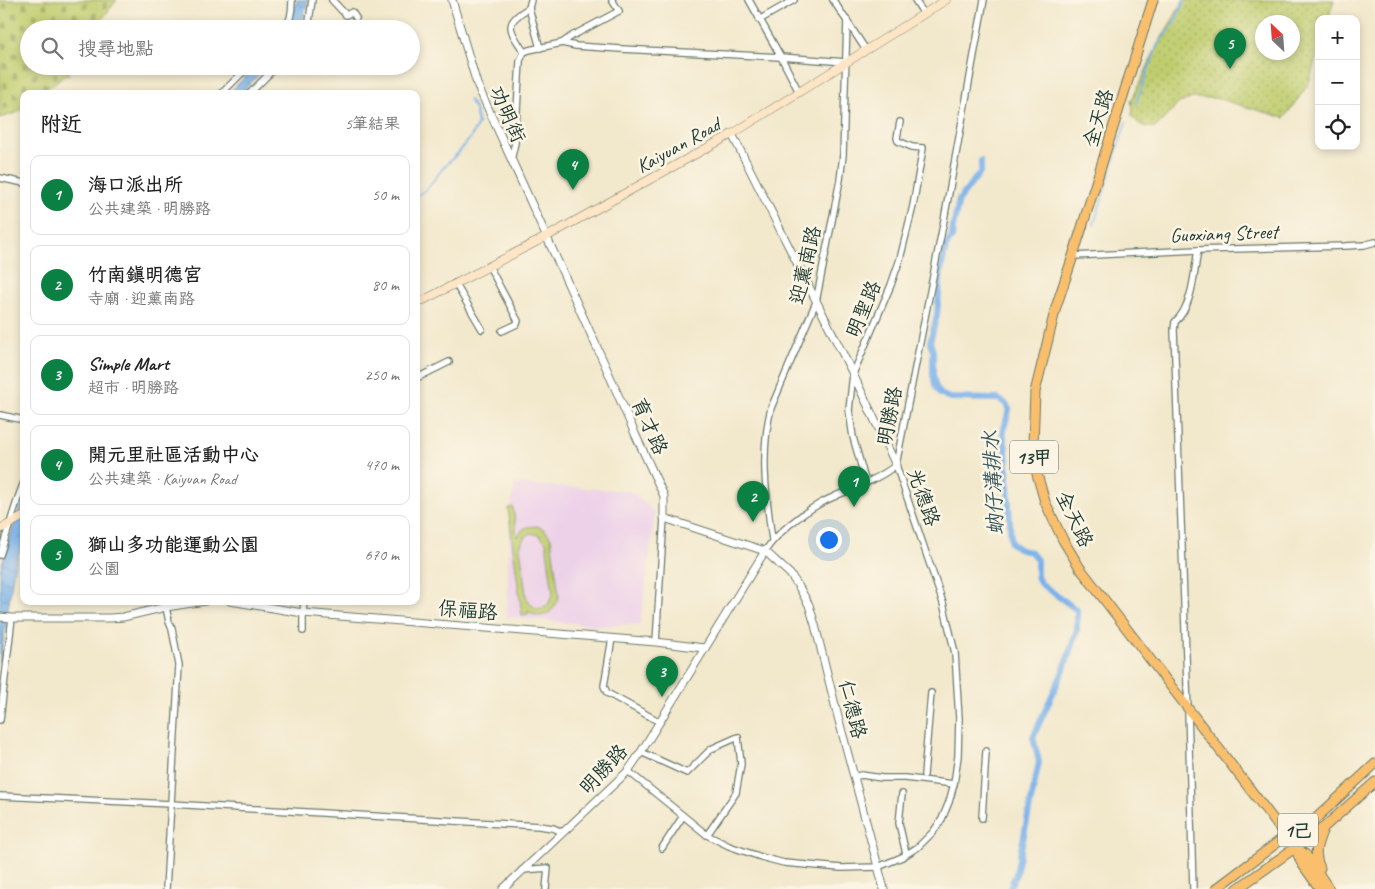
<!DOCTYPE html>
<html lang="zh-TW">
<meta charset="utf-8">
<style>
body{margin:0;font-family:Caveat,"LXGW WenKai TC",sans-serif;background:#f6f6f6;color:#222}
.controls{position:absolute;right:15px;top:15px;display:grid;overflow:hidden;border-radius:10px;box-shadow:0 2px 8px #0003}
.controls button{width:45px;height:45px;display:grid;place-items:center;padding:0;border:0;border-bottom:1px solid #e0e0e0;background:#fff;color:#222;font:25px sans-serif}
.compass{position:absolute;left:1255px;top:15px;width:45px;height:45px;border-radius:50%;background:#fff;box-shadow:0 2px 8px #0003;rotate:335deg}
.you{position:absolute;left:828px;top:539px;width:18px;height:18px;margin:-12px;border:4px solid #fff;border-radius:50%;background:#1a73e8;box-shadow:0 0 0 8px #1a73e833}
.badge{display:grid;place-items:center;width:32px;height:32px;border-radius:50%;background:#0b8043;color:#fff;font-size:16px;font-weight:700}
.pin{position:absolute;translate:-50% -41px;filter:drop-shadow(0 1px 2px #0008)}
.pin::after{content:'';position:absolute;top:26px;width:18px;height:15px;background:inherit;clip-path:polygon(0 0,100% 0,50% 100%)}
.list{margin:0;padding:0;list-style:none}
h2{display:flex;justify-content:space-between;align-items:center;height:65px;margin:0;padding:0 20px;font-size:21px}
h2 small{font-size:16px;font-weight:400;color:#767676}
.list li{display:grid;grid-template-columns:32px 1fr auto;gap:15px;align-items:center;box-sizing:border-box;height:80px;margin:0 10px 10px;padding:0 10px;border:1px solid #e0e0e0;border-radius:10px}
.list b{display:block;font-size:19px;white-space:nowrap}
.list p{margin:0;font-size:16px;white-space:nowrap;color:#767676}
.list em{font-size:16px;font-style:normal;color:#767676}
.icon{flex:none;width:28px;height:28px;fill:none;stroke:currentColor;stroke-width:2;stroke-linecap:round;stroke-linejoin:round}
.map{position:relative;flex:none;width:1375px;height:889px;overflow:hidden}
.search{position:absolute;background:#fff;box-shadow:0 2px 8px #0003;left:20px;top:20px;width:400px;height:55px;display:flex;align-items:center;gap:12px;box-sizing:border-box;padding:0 18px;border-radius:28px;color:#767676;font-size:19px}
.panel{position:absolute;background:#fff;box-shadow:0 2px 8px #0003;left:20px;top:90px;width:400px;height:515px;border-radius:10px}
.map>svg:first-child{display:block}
.built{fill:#edd1e9}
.grass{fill:#c0cd6e;stroke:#708551;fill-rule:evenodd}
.cemetery{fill:url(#cemetery-stones);stroke:#708551}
.park{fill:url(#park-dots);stroke:#708551;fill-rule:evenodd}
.water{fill:url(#water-ripples);stroke:#4e7890}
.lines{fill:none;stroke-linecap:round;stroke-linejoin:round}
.stream{stroke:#7cb2eb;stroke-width:2}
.canal{stroke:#7cb2eb;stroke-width:6}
.minor-casing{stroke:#697969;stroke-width:8}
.tertiary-casing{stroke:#697969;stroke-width:9}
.secondary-casing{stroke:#697969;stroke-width:9}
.primary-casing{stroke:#697969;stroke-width:11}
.minor{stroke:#fff;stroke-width:5.5}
.tertiary{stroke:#fff;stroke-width:7}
.secondary{stroke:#fde5c5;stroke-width:8}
.primary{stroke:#f9bf6d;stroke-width:9}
.labels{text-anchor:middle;stroke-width:5;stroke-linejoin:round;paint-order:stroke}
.shield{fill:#fcf5e5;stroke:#617469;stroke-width:1}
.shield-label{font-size:19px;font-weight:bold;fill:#1f3d34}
.street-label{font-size:20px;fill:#1f3d34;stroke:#fcf5e5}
.water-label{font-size:21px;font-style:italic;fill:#365a62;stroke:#fcf5e5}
</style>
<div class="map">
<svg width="1375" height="889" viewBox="0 0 1375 889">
<defs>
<pattern id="cemetery-stones" width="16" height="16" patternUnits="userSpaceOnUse" patternTransform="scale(1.25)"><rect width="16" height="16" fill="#c0cd6e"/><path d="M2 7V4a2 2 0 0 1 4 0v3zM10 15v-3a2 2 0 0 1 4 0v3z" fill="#9ba85b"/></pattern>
<pattern id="park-dots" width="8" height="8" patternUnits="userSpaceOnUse" patternTransform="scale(1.25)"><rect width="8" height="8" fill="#c0cd6e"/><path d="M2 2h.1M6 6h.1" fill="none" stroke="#9ba85b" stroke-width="1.8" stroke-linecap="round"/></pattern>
<pattern id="water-ripples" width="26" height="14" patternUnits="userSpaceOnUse" patternTransform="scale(1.25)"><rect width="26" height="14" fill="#7cb2eb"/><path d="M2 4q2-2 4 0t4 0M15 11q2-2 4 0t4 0" fill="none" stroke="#6592bf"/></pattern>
</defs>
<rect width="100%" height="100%" fill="#fcf5e5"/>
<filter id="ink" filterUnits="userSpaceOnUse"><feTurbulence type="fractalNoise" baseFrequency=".02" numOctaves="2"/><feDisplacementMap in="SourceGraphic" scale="10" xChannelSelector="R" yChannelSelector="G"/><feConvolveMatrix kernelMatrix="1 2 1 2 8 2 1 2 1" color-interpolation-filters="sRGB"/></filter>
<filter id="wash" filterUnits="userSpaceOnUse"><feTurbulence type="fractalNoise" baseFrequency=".0096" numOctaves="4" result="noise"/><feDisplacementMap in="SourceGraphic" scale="20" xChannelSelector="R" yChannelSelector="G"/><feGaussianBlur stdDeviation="1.12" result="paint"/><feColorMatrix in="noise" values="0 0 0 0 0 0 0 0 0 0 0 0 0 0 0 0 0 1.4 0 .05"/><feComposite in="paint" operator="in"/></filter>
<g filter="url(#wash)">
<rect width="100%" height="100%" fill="#f2e8cc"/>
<!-- built -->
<path class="built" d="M515,484L631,491L655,513L640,624L600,626L507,617L510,511Z"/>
<!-- grass -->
<path class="grass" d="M513,507L517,537L523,529L528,527L537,526L545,530L551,538L559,596C555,612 542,623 527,610L528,614L522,615L508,508ZM531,533L539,535L546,542L553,593L548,605L539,609C532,607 529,602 526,596L520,547L525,536Z"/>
<!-- cemetery -->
<path class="cemetery" d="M0,0H117L94,29H29V66H66L69,74L62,77L40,94H24V106L16,113L0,118Z"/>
<!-- park -->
<path class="park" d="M1184,0H1334L1328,19H1319V49L1308,85L1284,118L1216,98H1193L1179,103L1156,127C1145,129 1138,124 1132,116L1133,107L1131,102L1158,44ZM1262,22H1292V52H1262Z"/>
<!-- water -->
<g class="water">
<path d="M297,0H308L300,29H289Z"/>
<path d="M256,66H267L240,94H228Z"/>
<path d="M24,496V539L14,568L0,663V570L12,530Z"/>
</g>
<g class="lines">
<!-- stream -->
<g class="stream">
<path d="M1136,103L1158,44L1174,24L1184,0"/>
<path d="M416,196L427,189L443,168L459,152L471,137L478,124L475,109L469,100"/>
<path d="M1094,224L1126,122"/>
<path d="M1375,889V888"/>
</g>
<!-- canal -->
<path class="canal" d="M981,161V171L959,200L953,227L952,237L946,246L941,270L937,315L930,342L933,351V374L935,385L940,394L950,398L998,399L1005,403L1009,409L1003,433L1006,449L1011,543L1021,550L1031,552L1037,560V576L1040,583L1077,610V630L1064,669L1033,737L1039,762L1016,874L1009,889"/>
</g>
</g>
<g filter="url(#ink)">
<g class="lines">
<defs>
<g id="minor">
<path d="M332,0L346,15L352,12L356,18"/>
<path d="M749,0L781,57L799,92"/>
<path d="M833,0L866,50"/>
<path d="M915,0L924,14"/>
<path d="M529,8L540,48"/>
<path d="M759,20L794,0"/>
<path d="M285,29C291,21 292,10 292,0"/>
<path d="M308,29L312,0"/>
<path d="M562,43L572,36L619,11L612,0"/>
<path d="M524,52C511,31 501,24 529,8L531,0"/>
<path d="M221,94L249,66"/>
<path d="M249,94L277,66"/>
<path d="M511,160L515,143L520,61L524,52L529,50L562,43L576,46L621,49L781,57L846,62"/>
<path d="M0,178L24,183"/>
<path d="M1073,256L1198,250L1345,246L1364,245L1375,242"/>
<path d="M489,266L518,321L517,324L502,331"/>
<path d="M455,283L482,329"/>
<path d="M416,376L419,377L449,362"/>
<path d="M0,415L24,420"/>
<path d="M866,483L853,437L849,410L853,374L891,285L900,259L913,206L923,148L912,147L898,141L897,138L900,122"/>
<path d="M772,540C766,496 760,452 771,408L816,302L840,180L843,155L847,20"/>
<path d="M765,551C778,532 801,514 821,503C845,490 874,483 896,465L944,220L984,0"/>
<path d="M0,555L18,498L24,482"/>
<path d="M303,631V613L304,601"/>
<path d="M612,638L604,686L607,693L660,722"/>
<path d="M656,642L664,518"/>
<path d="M0,720L12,618"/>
<path d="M641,752L687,773L711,749L738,737L741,764L736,793L707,835"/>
<path d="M628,771L707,835L729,846L761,857L784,863L841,868L878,867L902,857L918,847L933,832L942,819L949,802L954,784L958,756L959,719L955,653L943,603L896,465"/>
<path d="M924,775L931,693"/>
<path d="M854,777L861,775L882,778H905L954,784"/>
<path d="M902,794L899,823L906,854"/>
<path d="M0,796L171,804L539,826L553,828L562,832"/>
<path d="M982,818L986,751"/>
<path d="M662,848L683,816"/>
<path d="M522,870L548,868L546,889"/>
<path d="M166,889L179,665L172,629L169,622L166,607"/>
<path d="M1193,889L1188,710L1174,330L1175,322C1193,306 1194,272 1198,250"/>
</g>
<g id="tertiary">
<path d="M452,0L477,84L605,365L636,436L664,496V518L765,551L790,574L799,587L809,605L815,625L838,717L884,889"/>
<path d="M732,134L853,374L896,465"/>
<path d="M230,601L303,613L656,642L704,648"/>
<path d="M0,617L12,618H110L123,617L166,607L205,601"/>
<path d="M503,889L628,771L641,752L765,551"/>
</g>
<g id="secondary">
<path d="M416,304L546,237L732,134L946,0"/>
<path d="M0,529L24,516"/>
</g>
<g id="primary">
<path d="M1153,0L1073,256L1056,307L1035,392L1033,444L1037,474L1045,502L1063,540L1080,568L1286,836L1295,847L1306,855L1329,889"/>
<path d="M1295,847L1301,862L1320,889"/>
<path d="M1320,868C1313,853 1317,844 1323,829"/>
<path d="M1216,889L1286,836L1311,823L1375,764"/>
<path d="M1237,889L1323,828L1375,782"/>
</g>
</defs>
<!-- minor casing -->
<use href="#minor" class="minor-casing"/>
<!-- tertiary casing -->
<use href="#tertiary" class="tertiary-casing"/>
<!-- secondary casing -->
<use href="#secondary" class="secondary-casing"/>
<!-- primary casing -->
<use href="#primary" class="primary-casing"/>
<!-- minor -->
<use href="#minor" class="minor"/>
<!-- tertiary -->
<use href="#tertiary" class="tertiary"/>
<!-- secondary -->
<use href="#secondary" class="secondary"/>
<!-- primary -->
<use href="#primary" class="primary"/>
</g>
</g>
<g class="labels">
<!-- shield labels -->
<g class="shield">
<rect x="1010" y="440.5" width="48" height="33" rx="4"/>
<rect x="1278" y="813.5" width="40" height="33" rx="4"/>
</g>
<g class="shield-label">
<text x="1034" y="464">13甲</text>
<text x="1298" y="837">1己</text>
</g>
<!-- street labels -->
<g class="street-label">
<text transform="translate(508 114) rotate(66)" y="7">功明街</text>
<text transform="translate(1098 118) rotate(-73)" y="7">全天路</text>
<text transform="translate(678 145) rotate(-29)" y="7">Kaiyuan Road</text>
<text transform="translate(1224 233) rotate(-2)" y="7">Guoxiang Street</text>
<text transform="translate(805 265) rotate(-77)" y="7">迎薰南路</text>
<text transform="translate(863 309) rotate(-67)" y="7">明聖路</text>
<text transform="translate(889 416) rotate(-79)" y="7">明勝路</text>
<text transform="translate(650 426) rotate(66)" y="7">育才路</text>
<text transform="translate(924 497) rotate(71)" y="7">光德路</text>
<text transform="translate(1075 519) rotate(64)" y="7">全天路</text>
<text transform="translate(468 610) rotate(5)" y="7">保福路</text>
<text transform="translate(853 709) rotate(76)" y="7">仁德路</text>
<text transform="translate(603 769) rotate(-47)" y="7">明勝路</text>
</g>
<!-- water labels -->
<g class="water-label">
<text transform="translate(993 483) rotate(-93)" y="7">蚋仔溝排水</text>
</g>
</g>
</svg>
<div class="controls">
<button>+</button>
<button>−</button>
<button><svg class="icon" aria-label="locate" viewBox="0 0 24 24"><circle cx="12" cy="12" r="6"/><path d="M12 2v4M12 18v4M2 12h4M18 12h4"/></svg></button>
</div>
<svg class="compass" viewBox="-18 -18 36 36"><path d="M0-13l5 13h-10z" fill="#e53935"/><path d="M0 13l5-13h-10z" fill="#767676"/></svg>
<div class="you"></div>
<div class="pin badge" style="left:854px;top:507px">1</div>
<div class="pin badge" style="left:753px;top:522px">2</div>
<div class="pin badge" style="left:662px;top:697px">3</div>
<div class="pin badge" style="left:573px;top:190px">4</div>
<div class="pin badge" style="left:1230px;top:69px">5</div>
<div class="search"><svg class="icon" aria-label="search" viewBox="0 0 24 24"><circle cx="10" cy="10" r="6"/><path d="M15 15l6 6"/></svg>搜尋地點</div>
<section class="panel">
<h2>附近<small>5筆結果</small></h2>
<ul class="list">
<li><span class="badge">1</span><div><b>海口派出所</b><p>公共建築 · 明勝路</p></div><em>50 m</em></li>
<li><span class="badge">2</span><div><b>竹南鎮明德宮</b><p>寺廟 · 迎薰南路</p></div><em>80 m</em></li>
<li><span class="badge">3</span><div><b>Simple Mart</b><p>超市 · 明勝路</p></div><em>250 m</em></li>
<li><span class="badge">4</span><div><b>開元里社區活動中心</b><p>公共建築 · Kaiyuan Road</p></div><em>470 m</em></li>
<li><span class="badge">5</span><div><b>獅山多功能運動公園</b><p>公園</p></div><em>670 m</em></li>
</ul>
</section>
</div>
